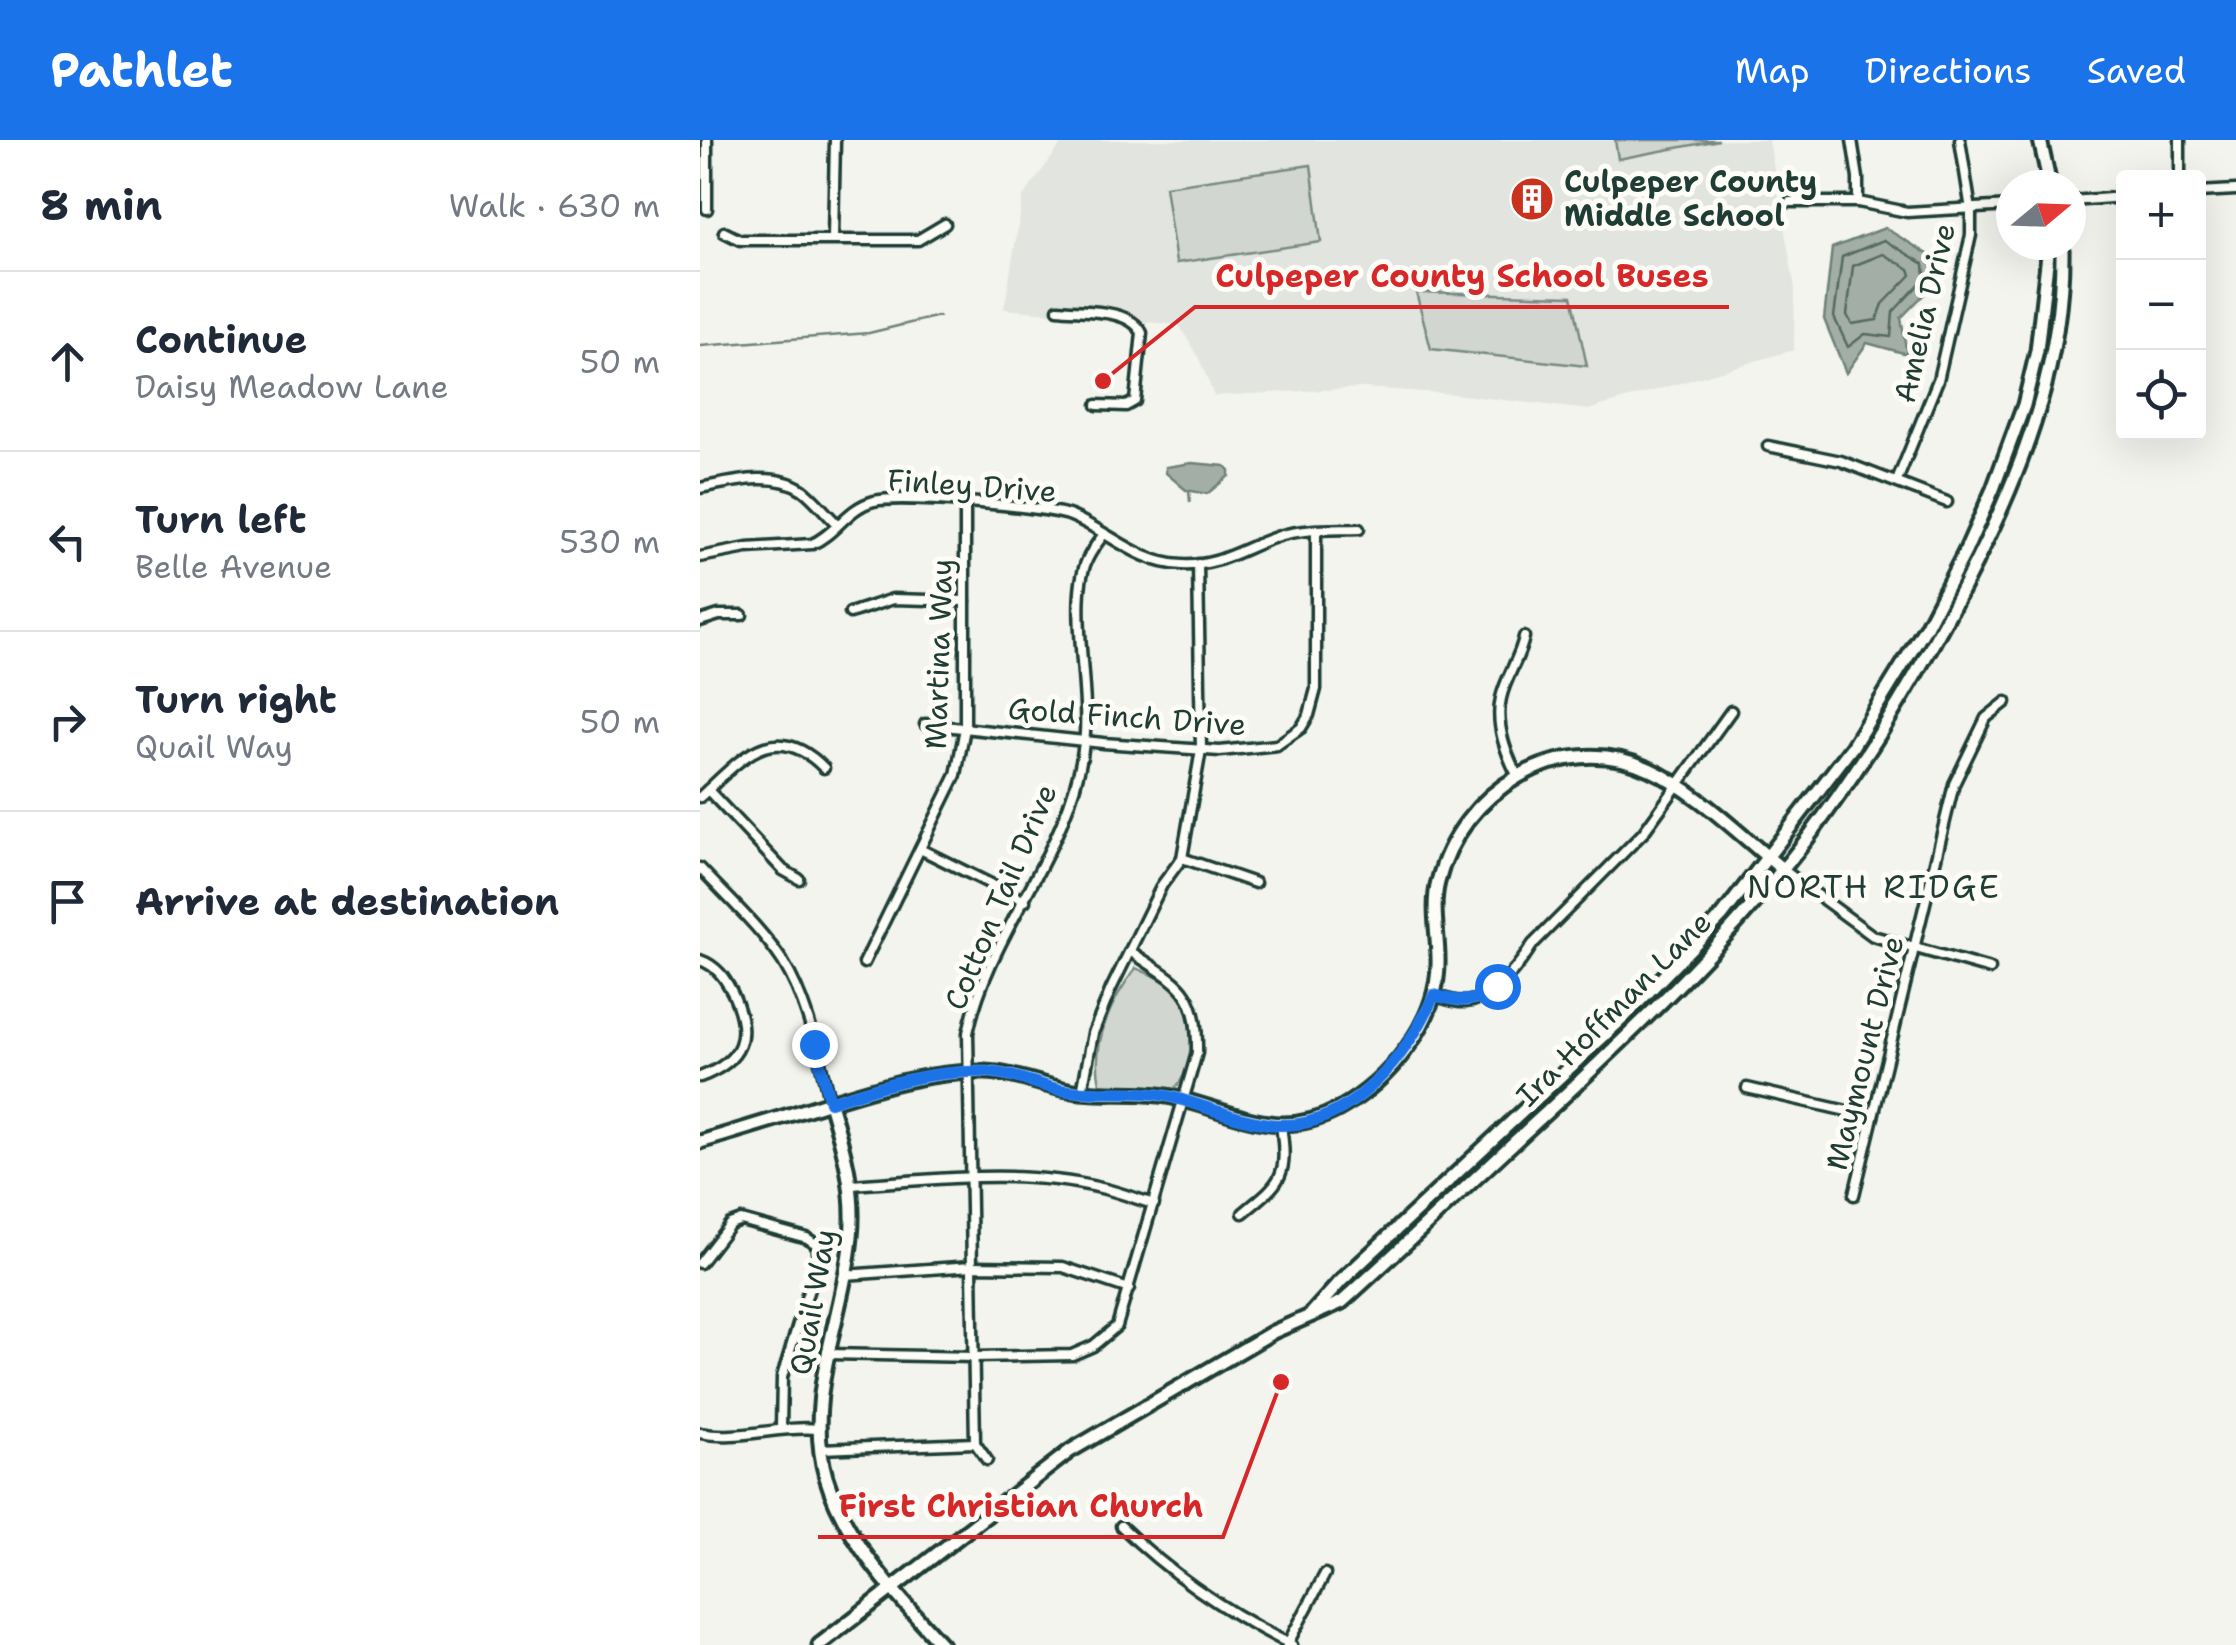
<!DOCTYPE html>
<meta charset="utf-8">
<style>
body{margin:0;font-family:"Shantell Sans",sans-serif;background:#f6f6f7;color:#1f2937}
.controls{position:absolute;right:30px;top:30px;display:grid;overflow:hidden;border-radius:10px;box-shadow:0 10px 40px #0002}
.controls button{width:90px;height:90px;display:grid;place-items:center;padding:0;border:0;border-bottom:2px solid #e0e1e3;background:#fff;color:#1f2937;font:50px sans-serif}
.compass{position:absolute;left:1296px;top:30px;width:90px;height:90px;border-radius:50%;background:#fff;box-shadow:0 10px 40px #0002;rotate:71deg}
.stop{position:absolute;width:30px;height:30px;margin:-22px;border:8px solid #1a73e8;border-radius:50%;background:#fff}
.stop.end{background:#1a73e8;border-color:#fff;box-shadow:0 2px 10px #0008}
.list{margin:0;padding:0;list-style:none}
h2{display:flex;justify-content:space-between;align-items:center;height:130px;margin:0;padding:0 40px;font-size:42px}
h2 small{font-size:32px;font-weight:400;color:#747a83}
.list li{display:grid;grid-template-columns:65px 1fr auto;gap:30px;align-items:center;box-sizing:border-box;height:180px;padding:0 40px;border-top:2px solid #e0e1e3}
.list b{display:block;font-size:38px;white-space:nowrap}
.list p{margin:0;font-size:32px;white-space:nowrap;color:#747a83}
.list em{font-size:32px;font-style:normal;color:#747a83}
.icon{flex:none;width:55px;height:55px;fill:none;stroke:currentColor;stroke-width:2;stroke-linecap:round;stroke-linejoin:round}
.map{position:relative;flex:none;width:1536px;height:1505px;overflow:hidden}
header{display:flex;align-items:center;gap:60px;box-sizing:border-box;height:140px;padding:0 50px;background:#1a73e8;color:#fff}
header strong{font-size:48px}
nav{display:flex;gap:55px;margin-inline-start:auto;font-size:35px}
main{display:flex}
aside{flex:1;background:#fff}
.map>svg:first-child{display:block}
.built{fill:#e2e5df}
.green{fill:#d1d6d1;stroke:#788a82;stroke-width:2.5}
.water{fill:#a3aea7;stroke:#6e8179;stroke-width:2.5}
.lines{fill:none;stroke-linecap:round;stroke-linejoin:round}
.shore{stroke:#546a62;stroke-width:2.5}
.stream{stroke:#6e8179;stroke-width:2.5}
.street-casing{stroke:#1f3d34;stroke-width:15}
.secondary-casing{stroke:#1f3d34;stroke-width:19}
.street{stroke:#fdfcf7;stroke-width:8}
.secondary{stroke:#fdfcf7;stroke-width:11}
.route{stroke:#1a73e8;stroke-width:12}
.labels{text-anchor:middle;stroke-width:10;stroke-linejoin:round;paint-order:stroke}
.poi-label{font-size:30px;font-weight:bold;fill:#1f3d34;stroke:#fdfcf7;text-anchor:start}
.street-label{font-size:30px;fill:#1f3d34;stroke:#fdfcf7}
.neighbourhood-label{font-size:32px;letter-spacing:2.5px;fill:#1f3d34;stroke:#fdfcf7}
.leader{fill:none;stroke:#d62828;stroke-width:4}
.callout-dot{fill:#d62828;stroke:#fdfcf7;stroke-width:4}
.callout-label{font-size:32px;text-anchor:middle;font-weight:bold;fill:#d62828;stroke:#fdfcf7;stroke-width:10;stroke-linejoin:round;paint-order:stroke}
</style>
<header>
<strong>Pathlet</strong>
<nav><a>Map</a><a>Directions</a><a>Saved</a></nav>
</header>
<main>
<aside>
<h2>8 min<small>Walk · 630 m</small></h2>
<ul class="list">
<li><svg class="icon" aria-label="ahead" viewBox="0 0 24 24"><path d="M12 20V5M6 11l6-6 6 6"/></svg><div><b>Continue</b><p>Daisy Meadow Lane</p></div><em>50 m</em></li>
<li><svg class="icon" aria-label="left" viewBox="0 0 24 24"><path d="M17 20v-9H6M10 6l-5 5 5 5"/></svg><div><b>Turn left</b><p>Belle Avenue</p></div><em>530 m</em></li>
<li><svg class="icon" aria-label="right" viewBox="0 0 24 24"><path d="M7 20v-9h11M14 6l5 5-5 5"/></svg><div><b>Turn right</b><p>Quail Way</p></div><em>50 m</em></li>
<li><svg class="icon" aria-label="arrive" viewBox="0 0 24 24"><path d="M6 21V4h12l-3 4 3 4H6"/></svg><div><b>Arrive at destination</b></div></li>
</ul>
</aside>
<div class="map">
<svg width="1536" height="1505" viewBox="0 0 1536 1505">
<rect width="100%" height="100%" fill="#f4f4ef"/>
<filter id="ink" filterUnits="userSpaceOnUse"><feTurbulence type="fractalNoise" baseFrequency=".01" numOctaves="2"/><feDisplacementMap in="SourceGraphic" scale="20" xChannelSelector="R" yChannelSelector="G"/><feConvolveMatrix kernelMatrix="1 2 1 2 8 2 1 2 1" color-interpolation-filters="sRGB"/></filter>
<g filter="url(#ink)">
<!-- built -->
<path class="built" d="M364,0H1069L1095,148L1094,210L888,270L753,254L663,248L514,256L498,216L479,185L304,169L323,57Z"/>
<!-- green -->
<g class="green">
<path d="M915,0H1019L918,19Z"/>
<path d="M611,25L621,102L476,123L465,46Z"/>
<path d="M716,152L872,156L887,226L731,209Z"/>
<path d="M436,828C448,834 469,841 478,851C497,871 495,931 474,949L400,944C391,903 411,860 436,828Z"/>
</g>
<!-- water -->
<g class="water">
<path d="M1185,88L1236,119L1235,143L1201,178L1207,214L1167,203L1146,233L1124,179L1132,108Z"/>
<path d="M492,323L525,326L529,330V336L507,354L486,350L466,333V327Z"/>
</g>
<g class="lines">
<!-- shore -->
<g class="shore">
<path d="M1184,100L1224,124L1225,138L1193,172L1191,197L1165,194L1148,207L1134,177L1142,117Z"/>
<path d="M1183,114L1209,129L1211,135L1183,164L1177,180L1152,184L1147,175L1153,126Z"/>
</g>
<!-- stream -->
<g class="stream">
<path d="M0,206L169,193L239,176"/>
<path d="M489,351L490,362"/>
</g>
<defs>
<g id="street">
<path d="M1152,0L1158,38V62"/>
<path d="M1480,0V38"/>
<path d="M1498,52L1536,50"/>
<path d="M1371,61L1424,57"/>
<path d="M1090,62H1158L1207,72L1311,66"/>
<path d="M7,69V0"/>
<path d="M24,92L40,100H218L245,84"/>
<path d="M133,98L135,0"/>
<path d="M358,169C383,172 430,168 442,193L435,261L426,266L397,265"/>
<path d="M1068,306L1141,321L1247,362"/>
<path d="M1197,341L1238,240L1271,95V70L1260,0"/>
<path d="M0,348C31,342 74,330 103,350C115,359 126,374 137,384"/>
<path d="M0,417L47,408L112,404C136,394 147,368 174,361C200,355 346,366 371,376C410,392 438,423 482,425C518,427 543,408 576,397C601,388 633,390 659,389"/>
<path d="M150,473L193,459L265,461"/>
<path d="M0,481L19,475H42"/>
<path d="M225,584L403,603L520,611L577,605L601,588L609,575L616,549V392"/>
<path d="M818,637C806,614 795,584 801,558C806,536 820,518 824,497"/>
<path d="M8,650L83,730L99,739"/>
<path d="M0,657C39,622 73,576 124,628"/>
<path d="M220,709L325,761"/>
<path d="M482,718L555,743"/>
<path d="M0,728C28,758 61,788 83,822C109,864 118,916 130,963"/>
<path d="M1082,729L1173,796L1290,829"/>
<path d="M0,820C17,826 25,838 33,854C52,896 43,921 0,937"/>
<path d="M164,823L256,635L265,588V364"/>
<path d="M733,855C744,858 755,863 766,862C794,859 819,826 833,804L943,693L1031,571"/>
<path d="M1047,948L1173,977"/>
<path d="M382,952L393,893L411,849L462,745L482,718L501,610L498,424"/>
<path d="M151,1045C232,1040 321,1028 401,1048C419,1052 436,1059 454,1064"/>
<path d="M1154,1055L1254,644L1286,578L1306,562"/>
<path d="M543,1073C583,1041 588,1036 581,985"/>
<path d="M0,1123L30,1084L41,1080L107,1098L116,1104L118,1119L82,1237L81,1288"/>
<path d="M144,1135L272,1126L363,1127L429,1149"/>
<path d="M129,1214L274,1217L372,1215L393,1206L417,1186L497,913C498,848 480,845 430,811"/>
<path d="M0,1293C38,1301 79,1285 118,1289"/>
<path d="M120,1309L275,1303"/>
<path d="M287,1320L275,1303L268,893C289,790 371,711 384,603C391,554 368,462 387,420C391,411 398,402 404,394"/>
<path d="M421,1386C471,1435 529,1474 592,1505"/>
<path d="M587,1505L625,1434"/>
</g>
<g id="secondary">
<path d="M1340,0L1350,45"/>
<path d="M130,963C143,1007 156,1050 151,1097C144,1176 103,1257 126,1337C145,1401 198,1457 242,1505"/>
<path d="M0,1002C43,989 87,976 130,962C182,946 230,931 285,932C318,933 348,949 381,952C411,955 442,951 472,957C532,970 577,1003 639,969C689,941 737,883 738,825C739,797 731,769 738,742C760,652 860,588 949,629C996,650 1042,697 1082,729"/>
<path d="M612,1173L641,1141L926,875L1022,776L1152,607L1226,487L1265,412L1293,349L1324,265L1337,211L1349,105"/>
<path d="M119,1505L370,1311L573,1192L642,1162C711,1100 778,1035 847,972C939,886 1030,799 1107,699C1173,612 1227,520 1276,422C1326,322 1364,219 1362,105"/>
</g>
</defs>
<!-- street casing -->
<use href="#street" class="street-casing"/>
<!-- secondary casing -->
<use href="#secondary" class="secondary-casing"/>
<!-- street -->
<use href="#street" class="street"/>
<!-- secondary -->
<use href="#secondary" class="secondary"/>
</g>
</g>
<g class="lines" filter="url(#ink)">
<!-- route -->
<path class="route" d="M114,904L130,962C182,945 231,930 287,932C313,933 336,945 361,950C398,956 439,948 475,958C510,967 542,983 579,985C650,988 709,915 734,855C761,863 774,864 797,846"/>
</g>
<!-- icons -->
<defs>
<symbol id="building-disc" viewBox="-11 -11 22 22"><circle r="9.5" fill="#c8321e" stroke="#fdfcf7"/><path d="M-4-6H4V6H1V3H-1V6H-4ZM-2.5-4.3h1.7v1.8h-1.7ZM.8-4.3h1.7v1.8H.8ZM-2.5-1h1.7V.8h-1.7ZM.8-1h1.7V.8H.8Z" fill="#fff"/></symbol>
</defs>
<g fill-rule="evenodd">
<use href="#building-disc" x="807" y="34" width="50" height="50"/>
</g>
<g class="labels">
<!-- poi labels -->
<g class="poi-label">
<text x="864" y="52">Culpeper County<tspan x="864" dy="34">Middle School</tspan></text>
</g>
<!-- street labels -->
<g class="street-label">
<text transform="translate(1225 173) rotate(-77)" y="10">Amelia Drive</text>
<text transform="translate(272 346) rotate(4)" y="10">Finley Drive</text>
<text transform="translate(239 514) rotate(-88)" y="10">Martina Way</text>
<text transform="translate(427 577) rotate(4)" y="10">Gold Finch Drive</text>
<text transform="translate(301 757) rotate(-67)" y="10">Cotton Tail Drive</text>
<text transform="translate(914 869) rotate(-45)" y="10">Ira Hoffman Lane</text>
<text transform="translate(1165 913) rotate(-76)" y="10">Maymount Drive</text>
<text transform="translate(113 1162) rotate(-80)" y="10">Quail Way</text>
</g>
<!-- neighbourhood labels -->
<g class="neighbourhood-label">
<text x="1174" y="758">NORTH RIDGE</text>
</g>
</g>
<!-- callouts -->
<path class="leader" d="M403 241L495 167H1029M581 1242L523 1397H118"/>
<g class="callout-dot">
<circle cx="403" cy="241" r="10"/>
<circle cx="581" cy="1242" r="10"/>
</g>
<g class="callout-label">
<text x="762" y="147">Culpeper County School Buses</text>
<text x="321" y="1377">First Christian Church</text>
</g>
</svg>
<div class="controls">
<button>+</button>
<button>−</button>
<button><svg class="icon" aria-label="locate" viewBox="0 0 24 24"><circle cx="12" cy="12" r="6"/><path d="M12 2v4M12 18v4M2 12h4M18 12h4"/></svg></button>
</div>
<svg class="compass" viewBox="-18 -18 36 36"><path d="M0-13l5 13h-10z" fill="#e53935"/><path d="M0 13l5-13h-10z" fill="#747a83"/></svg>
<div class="stop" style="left:797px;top:846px"></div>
<div class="stop end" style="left:114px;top:904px"></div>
</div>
</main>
